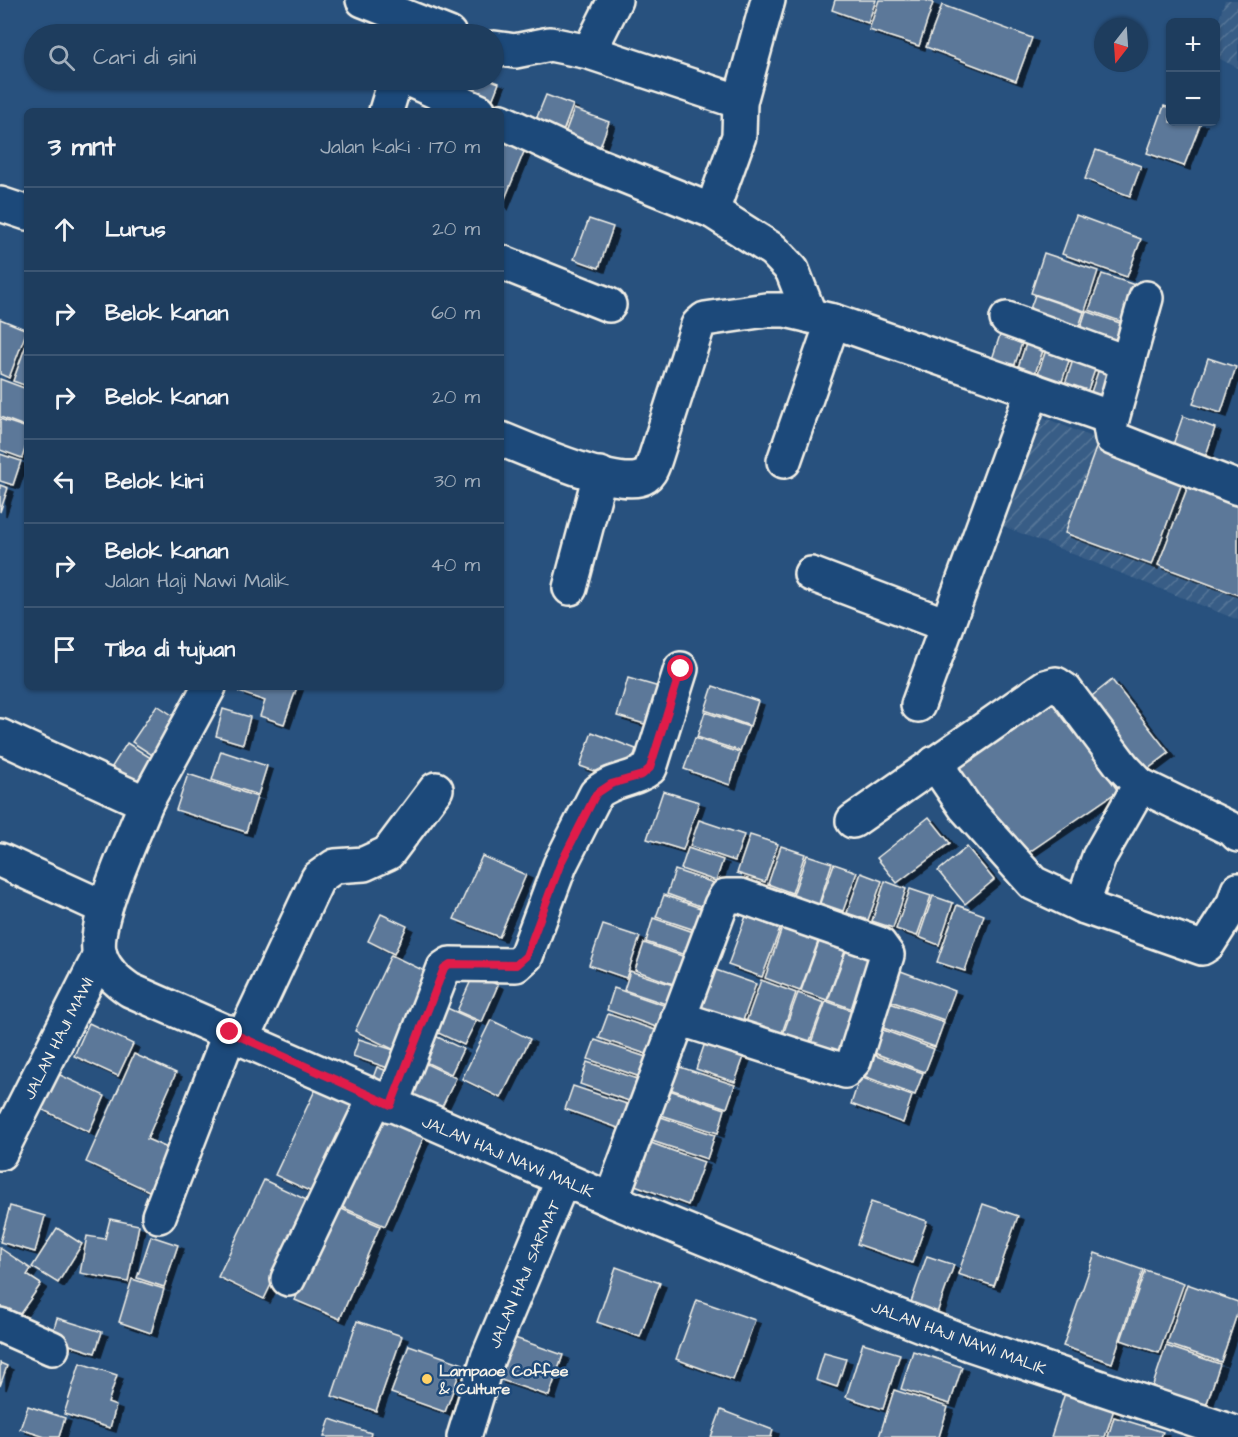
<!DOCTYPE html>
<html lang="id">
<meta charset="utf-8">
<style>
body{margin:0;font-family:"Architects Daughter",sans-serif;background:#264464;color:#f1f3f6}
.controls{position:absolute;right:18px;top:18px;display:grid;overflow:hidden;border-radius:9px;box-shadow:0 2px 4px #0004}
.controls button{width:54px;height:54px;display:grid;place-items:center;padding:0;border:0;border-bottom:2px solid #3c5673;background:#1e3d5e;color:#f1f3f6;font:30px sans-serif}
.compass{position:absolute;left:1094px;top:18px;width:54px;height:54px;border-radius:50%;background:#1e3d5e;box-shadow:0 2px 4px #0004;rotate:197deg}
.stop{position:absolute;width:18px;height:18px;margin:-14px;border:4px solid #e11d48;border-radius:50%;background:#fff}
.stop.end{background:#e11d48;border-color:#fff;box-shadow:0 2px 6px #0008}
.list{margin:0;padding:0;list-style:none}
h2{display:flex;justify-content:space-between;align-items:center;height:78px;margin:0;padding:0 24px;font-size:26px}
h2 small{font-size:20px;font-weight:400;color:#a1aebc}
.list li{display:grid;grid-template-columns:39px 1fr auto;gap:18px;align-items:center;box-sizing:border-box;height:84px;padding:0 24px;border-top:2px solid #3c5673}
.list b{display:block;font-size:22px;white-space:nowrap}
.list p{margin:0;font-size:20px;white-space:nowrap;color:#a1aebc}
.list em{font-size:20px;font-style:normal;color:#a1aebc}
.icon{flex:none;width:33px;height:33px;fill:none;stroke:currentColor;stroke-width:2;stroke-linecap:round;stroke-linejoin:round}
.map{position:relative;flex:none;width:1238px;height:1437px;overflow:hidden}
.search{position:absolute;background:#1e3d5e;box-shadow:0 2px 4px #0004;left:24px;top:24px;width:480px;height:66px;display:flex;align-items:center;gap:15px;box-sizing:border-box;padding:0 21px;border-radius:33px;color:#a1aebc;font-size:22px}
.panel{position:absolute;background:#1e3d5e;box-shadow:0 2px 4px #0004;left:24px;top:108px;width:480px;height:582px;border-radius:9px}
.map>svg:first-child{display:block}
.industrial{fill:url(#industrial-furrows)}
.building{fill:#5b7899;stroke:#f4f1e8;stroke-width:1.5;filter:url(#shadow)}
.lines{fill:none;stroke-linecap:round;stroke-linejoin:round}
.minor-casing{stroke:#f4f1e8;stroke-width:38}
.minor{stroke:#1f4a7a;stroke-width:33}
.route{stroke:#e11d48;stroke-width:8}
.poi-dot{fill:#ffd166;stroke:#1f4a7a;stroke-width:2}
.labels{text-anchor:middle;stroke-width:5;stroke-linejoin:round;paint-order:stroke}
.street-label{font-size:16px;fill:#f4f1e8;stroke:#1f4a7a}
.poi-label{font-size:16px;font-weight:bold;fill:#f4f1e8;stroke:#1f4a7a;text-anchor:start}
</style>
<div class="map">
<svg width="1238" height="1437" viewBox="0 0 1238 1437">
<defs>
<pattern id="industrial-furrows" width="10" height="10" patternUnits="userSpaceOnUse" patternTransform="scale(1.5)"><rect width="10" height="10" fill="#375d86"/><path d="M-1 1l2-2M0 10L10 0M9 11l2-2" fill="none" stroke="#557597"/></pattern>
<filter id="shadow"><feDropShadow dx="6" dy="4" stdDeviation="0" flood-color="#0009"/></filter>
</defs>
<rect width="100%" height="100%" fill="#28517e"/>
<filter id="ink" filterUnits="userSpaceOnUse"><feTurbulence type="fractalNoise" baseFrequency=".0167" numOctaves="2"/><feDisplacementMap in="SourceGraphic" scale="12" xChannelSelector="R" yChannelSelector="G"/><feConvolveMatrix kernelMatrix="1 2 1 2 8 2 1 2 1" color-interpolation-filters="sRGB"/></filter>
<g filter="url(#ink)">
<!-- industrial -->
<g class="industrial">
<path d="M1225,0H1238V68L1216,57V29Z"/>
<path d="M1021,408L1238,497V620L978,516Z"/>
</g>
<!-- building -->
<g class="building">
<path d="M835,0H876L868,23L832,10Z"/>
<path d="M879,0H925L933,3L919,46L869,30Z"/>
<path d="M942,5L1032,38L1016,81L926,47Z"/>
<path d="M466,80H491L499,83L488,111L457,100Z"/>
<path d="M546,95L573,105L561,137L533,127Z"/>
<path d="M1164,106L1170,108V122H1201L1184,166L1147,153Z"/>
<path d="M574,109L609,122L596,158L561,144Z"/>
<path d="M501,131L528,142L502,206L501,205Z"/>
<path d="M1096,150L1141,166L1130,196L1085,179Z"/>
<path d="M1076,215L1141,239L1127,277L1062,254Z"/>
<path d="M589,219L613,227L599,268L574,259Z"/>
<path d="M1044,253L1098,271L1085,311L1031,293Z"/>
<path d="M1102,274L1144,288L1131,325L1089,310Z"/>
<path d="M1035,295L1084,312L1074,340L1025,323Z"/>
<path d="M1086,311L1131,327L1120,358L1076,342Z"/>
<path d="M0,319L27,330L9,378L0,374Z"/>
<path d="M1004,323L1026,331L1011,376L989,368Z"/>
<path d="M1030,332L1047,339L1032,382L1015,376Z"/>
<path d="M27,342V386L13,381Z"/>
<path d="M1048,344L1072,352L1057,396L1033,388Z"/>
<path d="M1075,354L1098,361L1083,404L1061,396Z"/>
<path d="M1208,358L1236,367L1221,413L1193,404Z"/>
<path d="M1101,363L1124,372L1111,411L1087,404Z"/>
<path d="M0,379L27,389V427L0,417Z"/>
<path d="M1183,416L1215,428L1201,470L1168,459Z"/>
<path d="M0,419L27,428V443L22,458L0,450Z"/>
<path d="M1096,448L1183,480L1152,565L1065,533Z"/>
<path d="M0,454L21,461L13,485L0,481Z"/>
<path d="M0,485L8,488L0,512Z"/>
<path d="M1188,486L1238,505V595L1158,565Z"/>
<path d="M628,678L673,691L662,729L617,716Z"/>
<path d="M1112,680L1169,753L1140,775L1083,703Z"/>
<path d="M713,686L758,701L750,726L705,710Z"/>
<path d="M240,687H297L284,724L260,716L265,701L239,692Z"/>
<path d="M1055,701L1118,791L1019,859L956,770Z"/>
<path d="M157,705L187,725L163,762L132,742Z"/>
<path d="M223,709L250,717L243,744L216,736Z"/>
<path d="M705,712L749,727L740,751L697,737Z"/>
<path d="M592,732L636,749L629,773L611,777L580,766Z"/>
<path d="M695,738L740,753L730,785L684,769Z"/>
<path d="M127,743L162,765L143,795L108,773Z"/>
<path d="M221,751L267,766L258,795L212,780Z"/>
<path d="M188,774L257,797L246,832L176,810Z"/>
<path d="M663,791L699,802L683,850L647,839Z"/>
<path d="M929,817L950,843L897,883L877,858Z"/>
<path d="M699,820L744,835L735,861L690,846Z"/>
<path d="M750,835L778,844L765,882L737,873Z"/>
<path d="M781,846L805,854L792,893L768,884Z"/>
<path d="M967,847L994,880L965,904L938,871Z"/>
<path d="M688,848L723,860L716,881L681,869Z"/>
<path d="M807,855L832,863L818,907L792,898Z"/>
<path d="M482,856L526,875L499,937L454,919Z"/>
<path d="M834,864L857,872L843,911L820,903Z"/>
<path d="M675,870L723,886L714,911L667,894Z"/>
<path d="M861,873L882,881L868,920L847,913Z"/>
<path d="M885,881L906,889L893,928L872,921Z"/>
<path d="M910,889L931,896L917,936L896,929Z"/>
<path d="M664,895L714,913L707,934L656,917Z"/>
<path d="M933,896L953,903L939,945L919,937Z"/>
<path d="M957,905L984,915L965,971L937,962Z"/>
<path d="M381,914L407,926L394,954L368,941Z"/>
<path d="M746,916L780,929L762,977L728,965Z"/>
<path d="M653,918L705,936L697,959L646,942Z"/>
<path d="M603,925L640,937L626,978L589,965Z"/>
<path d="M782,928L818,942L800,991L765,978Z"/>
<path d="M819,942L845,951L827,1000L801,991Z"/>
<path d="M644,943L694,960L684,988L635,970Z"/>
<path d="M846,951L873,961L855,1010L828,1000Z"/>
<path d="M391,955L437,977L401,1053L355,1031Z"/>
<path d="M713,969L756,984L740,1029L697,1013Z"/>
<path d="M898,970L955,991L944,1020L888,1000Z"/>
<path d="M630,971L679,987L672,1006L624,990Z"/>
<path d="M474,974L498,985L482,1022L457,1011Z"/>
<path d="M761,980L796,993L777,1047L742,1034Z"/>
<path d="M614,988L672,1008L665,1030L607,1010Z"/>
<path d="M798,993L824,1003L804,1057L778,1048Z"/>
<path d="M826,1001L861,1014L841,1070L806,1057Z"/>
<path d="M887,1002L944,1022L935,1047L878,1026Z"/>
<path d="M445,1007L476,1021L464,1045L434,1031Z"/>
<path d="M608,1014L664,1033L655,1057L599,1038Z"/>
<path d="M491,1020L530,1039L501,1098L462,1079Z"/>
<path d="M89,1023L133,1044L118,1076L74,1056Z"/>
<path d="M878,1028L934,1049L925,1072L869,1051Z"/>
<path d="M431,1034L463,1049L451,1074L419,1059Z"/>
<path d="M707,1037L746,1051L735,1082L696,1069Z"/>
<path d="M359,1039L397,1051L391,1069L353,1056Z"/>
<path d="M595,1040L655,1060L649,1080L588,1059Z"/>
<path d="M868,1053L923,1073L915,1095L861,1075Z"/>
<path d="M134,1054L176,1073L147,1139L181,1154L162,1197L86,1162Z"/>
<path d="M416,1059L456,1078L437,1117L398,1098Z"/>
<path d="M587,1062L637,1079L629,1101L580,1084Z"/>
<path d="M677,1066L735,1085L727,1108L670,1089Z"/>
<path d="M377,1067L397,1075L368,1091Z"/>
<path d="M58,1074L105,1096L89,1132L41,1109Z"/>
<path d="M860,1077L912,1096L903,1123L851,1104Z"/>
<path d="M317,1086L360,1107L318,1195L275,1175Z"/>
<path d="M573,1086L630,1105L621,1129L565,1109Z"/>
<path d="M669,1090L725,1109L718,1133L661,1115Z"/>
<path d="M377,1108L427,1130L385,1226L335,1204Z"/>
<path d="M661,1117L715,1135L707,1159L652,1141Z"/>
<path d="M651,1143L704,1162L688,1205L635,1185Z"/>
<path d="M264,1180L311,1202L264,1299L218,1277Z"/>
<path d="M871,1202L927,1221L912,1263L857,1244Z"/>
<path d="M983,1204L1018,1216L994,1286L958,1274Z"/>
<path d="M10,1206L45,1216L35,1252L0,1242Z"/>
<path d="M335,1206L380,1226L340,1319L295,1300Z"/>
<path d="M110,1219L139,1225L128,1282L80,1273L87,1236L105,1239Z"/>
<path d="M57,1228L82,1244L58,1283L32,1267Z"/>
<path d="M151,1236L178,1245L164,1287L137,1278Z"/>
<path d="M0,1248L31,1269L27,1275L41,1284L15,1321L0,1317Z"/>
<path d="M1095,1253L1143,1270L1112,1363L1063,1346Z"/>
<path d="M927,1256L954,1265L937,1313L910,1305Z"/>
<path d="M616,1267L660,1283L640,1337L597,1322Z"/>
<path d="M1145,1270L1184,1283L1159,1353L1121,1340Z"/>
<path d="M132,1279L164,1289L151,1333L119,1322Z"/>
<path d="M1187,1284L1238,1302V1311L1221,1362L1167,1344Z"/>
<path d="M697,1300L755,1320L733,1380L676,1359Z"/>
<path d="M57,1318L102,1332L95,1353L51,1339Z"/>
<path d="M357,1321L402,1336L376,1411L332,1396Z"/>
<path d="M512,1337L563,1355L549,1396L498,1379Z"/>
<path d="M863,1343L900,1354L883,1409L846,1397Z"/>
<path d="M409,1345L463,1364L445,1412L391,1393Z"/>
<path d="M1166,1346L1220,1364L1201,1421L1147,1403Z"/>
<path d="M913,1351L962,1367L950,1404L901,1389Z"/>
<path d="M824,1353L846,1359L837,1387L816,1380Z"/>
<path d="M0,1363L7,1366L0,1386Z"/>
<path d="M80,1363L117,1375L108,1403L116,1406L110,1428L64,1414Z"/>
<path d="M894,1390L948,1407L939,1437H879Z"/>
<path d="M1065,1393L1114,1409L1105,1437H1051Z"/>
<path d="M28,1406L65,1418L59,1437H45L20,1429Z"/>
<path d="M721,1410L773,1430L771,1437H711Z"/>
<path d="M1114,1417L1163,1432L1161,1437H1108Z"/>
<path d="M330,1419L371,1433L370,1437H324Z"/>
</g>
<g class="lines">
<defs>
<g id="minor">
<path d="M363,0L449,34"/>
<path d="M768,0L740,102L739,136L712,211L773,250L792,270L810,316"/>
<path d="M494,48L515,51L550,44L589,52L740,102"/>
<path d="M589,52L615,0"/>
<path d="M410,80L479,111"/>
<path d="M386,111L393,88L401,80"/>
<path d="M501,121L580,158L712,211"/>
<path d="M0,204L27,213"/>
<path d="M501,262L609,305"/>
<path d="M1146,298L1110,426L1112,438L1238,488"/>
<path d="M1007,319L1128,363"/>
<path d="M501,439C530,451 611,486 639,479C649,477 652,468 655,459L698,325L705,319L766,310H785L833,321L1112,418"/>
<path d="M784,461L833,321"/>
<path d="M811,574L946,625"/>
<path d="M570,588L600,474"/>
<path d="M918,705L1033,390"/>
<path d="M0,736L146,803C134,835 90,925 100,956C106,972 117,981 130,990L611,1200L826,1288L970,1344L1238,1434"/>
<path d="M935,763L965,807L1033,883L1082,906L1202,948L1208,944L1234,903L1238,890"/>
<path d="M1140,785L1233,830L1238,835"/>
<path d="M146,803L209,687"/>
<path d="M853,821L1045,687L1056,684L1065,690L1122,766L1140,785L1099,857L1082,906"/>
<path d="M0,860L105,908"/>
<path d="M243,1038L318,878L335,866L364,864L388,853L436,789"/>
<path d="M391,1105L444,968L450,964L516,965L526,956L560,865L596,794C610,779 634,781 650,768L681,669"/>
<path d="M0,1153L100,955"/>
<path d="M611,1200L721,905L726,896H741L879,944L887,955L854,1061L845,1071L678,1018"/>
<path d="M159,1216L230,1032"/>
<path d="M288,1279L375,1098"/>
<path d="M0,1325L52,1348"/>
<path d="M464,1437L488,1358L563,1179"/>
</g>
</defs>
<!-- minor casing -->
<use href="#minor" class="minor-casing"/>
<!-- minor -->
<use href="#minor" class="minor"/>
</g>
</g>
<g class="lines" filter="url(#ink)">
<!-- route -->
<path class="route" d="M230,1032L391,1105L444,968L450,964L516,965L526,956L560,865L596,794L611,784L642,775L650,768L681,669"/>
</g>
<!-- markers -->
<circle class="poi-dot" cx="427" cy="1379" r="6"/>
<g class="labels">
<!-- street labels -->
<g class="street-label">
<text transform="translate(58 1038) rotate(-63)" y="6">JALAN HAJI MAWI</text>
<text transform="translate(508 1156) rotate(23)" y="6">JALAN HAJI NAWI MALIK</text>
<text transform="translate(524 1274) rotate(-67)" y="6">JALAN HAJI SARMAT</text>
<text transform="translate(959 1337) rotate(20)" y="6">JALAN HAJI NAWI MALIK</text>
</g>
<!-- poi labels -->
<g class="poi-label">
<text x="439" y="1376">Lampaoe Coffee<tspan x="439" dy="18">&amp; Culture</tspan></text>
</g>
</g>
</svg>
<div class="controls">
<button>+</button>
<button>−</button>
</div>
<svg class="compass" viewBox="-18 -18 36 36"><path d="M0-13l5 13h-10z" fill="#e53935"/><path d="M0 13l5-13h-10z" fill="#a1aebc"/></svg>
<div class="stop" style="left:681px;top:669px"></div>
<div class="stop end" style="left:230px;top:1032px"></div>
<div class="search"><svg class="icon" aria-label="search" viewBox="0 0 24 24"><circle cx="10" cy="10" r="6"/><path d="M15 15l6 6"/></svg>Cari di sini</div>
<section class="panel">
<h2>3 mnt<small>Jalan kaki · 170 m</small></h2>
<ul class="list">
<li><svg class="icon" aria-label="ahead" viewBox="0 0 24 24"><path d="M12 20V5M6 11l6-6 6 6"/></svg><div><b>Lurus</b></div><em>20 m</em></li>
<li><svg class="icon" aria-label="right" viewBox="0 0 24 24"><path d="M7 20v-9h11M14 6l5 5-5 5"/></svg><div><b>Belok kanan</b></div><em>60 m</em></li>
<li><svg class="icon" aria-label="right" viewBox="0 0 24 24"><path d="M7 20v-9h11M14 6l5 5-5 5"/></svg><div><b>Belok kanan</b></div><em>20 m</em></li>
<li><svg class="icon" aria-label="left" viewBox="0 0 24 24"><path d="M17 20v-9H6M10 6l-5 5 5 5"/></svg><div><b>Belok kiri</b></div><em>30 m</em></li>
<li><svg class="icon" aria-label="right" viewBox="0 0 24 24"><path d="M7 20v-9h11M14 6l5 5-5 5"/></svg><div><b>Belok kanan</b><p>Jalan Haji Nawi Malik</p></div><em>40 m</em></li>
<li><svg class="icon" aria-label="arrive" viewBox="0 0 24 24"><path d="M6 21V4h12l-3 4 3 4H6"/></svg><div><b>Tiba di tujuan</b></div></li>
</ul>
</section>
</div>
